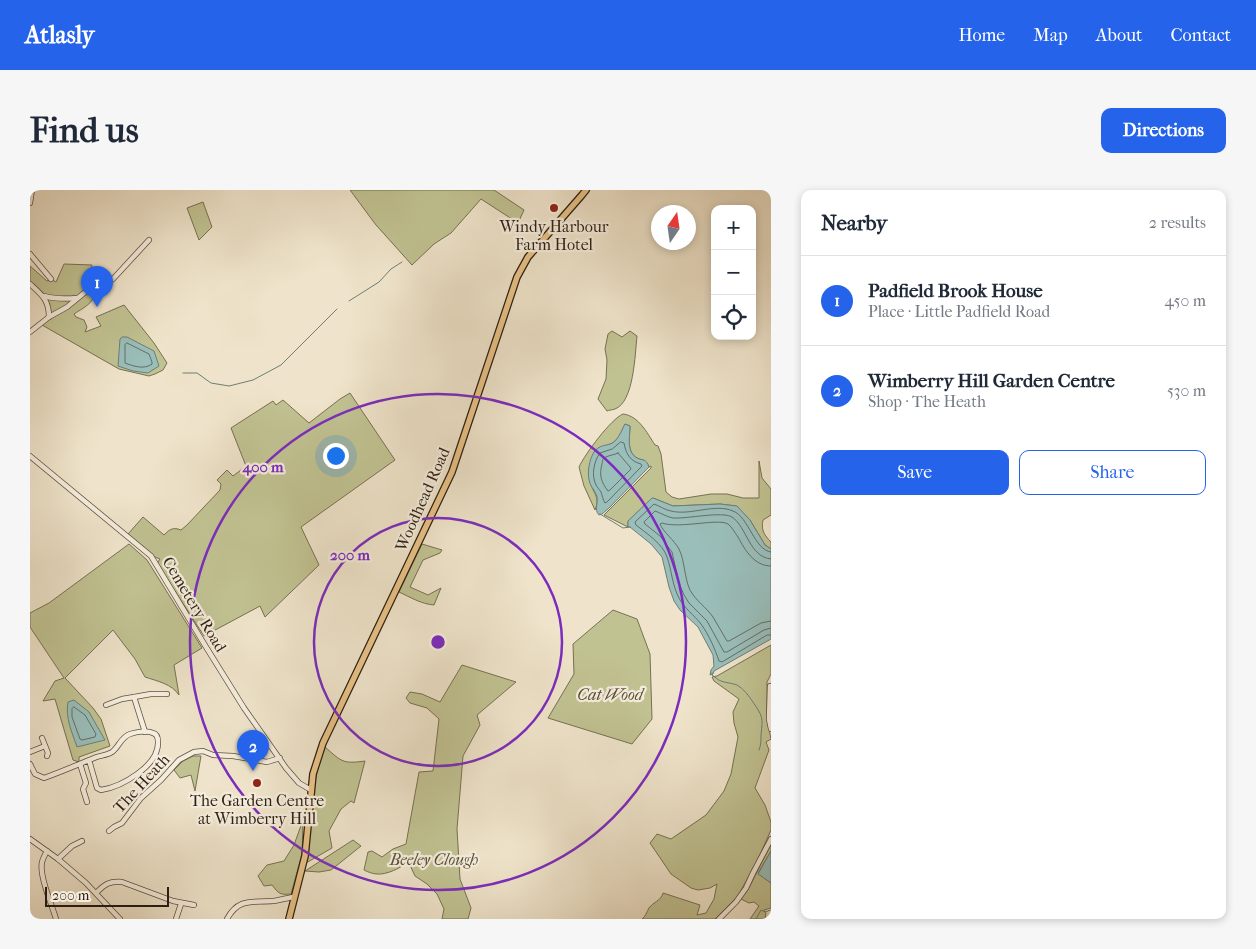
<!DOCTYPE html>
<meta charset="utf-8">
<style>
body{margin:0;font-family:"IM FELL French Canon",serif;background:#f6f6f7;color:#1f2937}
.controls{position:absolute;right:15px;top:15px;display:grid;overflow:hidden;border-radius:10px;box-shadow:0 2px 8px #0003}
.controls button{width:45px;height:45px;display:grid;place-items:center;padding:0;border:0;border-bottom:1px solid #e0e1e3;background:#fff;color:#1f2937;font:25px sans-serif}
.compass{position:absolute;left:621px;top:15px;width:45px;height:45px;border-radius:50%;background:#fff;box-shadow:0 2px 8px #0003;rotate:13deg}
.scale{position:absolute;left:15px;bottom:12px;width:124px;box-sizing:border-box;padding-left:5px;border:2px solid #2d1f13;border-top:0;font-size:14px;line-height:18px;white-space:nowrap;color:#2d1f13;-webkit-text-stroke:4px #f5eddd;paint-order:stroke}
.you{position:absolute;left:305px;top:265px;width:18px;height:18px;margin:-12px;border:4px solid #fff;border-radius:50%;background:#1a73e8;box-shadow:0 0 0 8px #1a73e833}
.badge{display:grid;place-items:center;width:32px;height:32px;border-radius:50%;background:#2563eb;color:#fff;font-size:16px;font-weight:700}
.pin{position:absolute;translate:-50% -41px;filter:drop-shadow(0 1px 2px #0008)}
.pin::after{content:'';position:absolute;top:26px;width:18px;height:15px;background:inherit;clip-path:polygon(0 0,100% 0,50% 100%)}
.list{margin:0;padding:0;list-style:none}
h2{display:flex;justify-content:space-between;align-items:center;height:65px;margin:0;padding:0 20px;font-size:21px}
h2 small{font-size:16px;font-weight:400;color:#747a83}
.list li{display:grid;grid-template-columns:32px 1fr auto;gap:15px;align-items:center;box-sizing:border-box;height:90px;padding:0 20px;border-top:1px solid #e0e1e3}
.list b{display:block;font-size:19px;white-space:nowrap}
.list p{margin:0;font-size:16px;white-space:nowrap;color:#747a83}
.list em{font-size:16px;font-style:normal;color:#747a83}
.actions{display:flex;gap:10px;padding:15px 20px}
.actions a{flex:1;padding:11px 0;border:1px solid #2563eb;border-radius:10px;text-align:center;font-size:18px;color:#2563eb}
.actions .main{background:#2563eb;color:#fff}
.icon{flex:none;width:28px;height:28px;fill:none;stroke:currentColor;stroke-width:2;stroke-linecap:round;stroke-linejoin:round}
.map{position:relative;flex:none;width:741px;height:729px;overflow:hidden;border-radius:10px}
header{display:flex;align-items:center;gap:30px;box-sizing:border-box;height:70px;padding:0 25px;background:#2563eb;color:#fff}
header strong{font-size:24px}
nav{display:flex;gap:28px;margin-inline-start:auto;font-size:18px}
.intro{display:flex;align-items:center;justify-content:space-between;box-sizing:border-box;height:120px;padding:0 30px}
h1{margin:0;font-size:35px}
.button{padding:12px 22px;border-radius:10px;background:#2563eb;color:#fff;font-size:18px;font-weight:700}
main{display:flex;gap:30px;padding:0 30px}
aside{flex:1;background:#fff;border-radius:10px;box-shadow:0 2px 8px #0003}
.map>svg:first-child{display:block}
.green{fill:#c1c292;stroke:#777052}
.water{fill:#9abeba;stroke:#6e7e77}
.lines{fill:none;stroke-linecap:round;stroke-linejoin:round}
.shore{stroke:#646e66;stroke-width:1}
.stream{stroke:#6e7e77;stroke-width:1}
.minor-casing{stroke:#5e5041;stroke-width:6}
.major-casing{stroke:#2d1f13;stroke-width:8}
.minor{stroke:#f5eddd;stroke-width:4.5}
.major{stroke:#e8c286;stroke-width:5.5}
.ring{fill:none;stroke:#7b2cbf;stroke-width:2.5}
.poi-dot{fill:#8f2418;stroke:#f5eddd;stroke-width:2}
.labels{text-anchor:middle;stroke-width:4.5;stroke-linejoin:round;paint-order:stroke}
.poi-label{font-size:16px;fill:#2d1f13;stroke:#f5eddd}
.street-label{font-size:16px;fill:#2d1f13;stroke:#f5eddd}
.park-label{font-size:16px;font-style:italic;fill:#595039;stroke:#f5eddd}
.centre{fill:#7b2cbf;stroke:#f5eddd;stroke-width:2.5}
.ring-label{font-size:15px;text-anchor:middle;font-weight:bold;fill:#7b2cbf;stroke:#f5eddd;stroke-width:4.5;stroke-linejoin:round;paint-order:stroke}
</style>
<header>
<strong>Atlasly</strong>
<nav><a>Home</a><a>Map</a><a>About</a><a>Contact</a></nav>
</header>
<div class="intro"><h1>Find us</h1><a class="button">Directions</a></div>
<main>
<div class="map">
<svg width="741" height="729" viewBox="0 0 741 729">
<rect width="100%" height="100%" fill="#efe4cb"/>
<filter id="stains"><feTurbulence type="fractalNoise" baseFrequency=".004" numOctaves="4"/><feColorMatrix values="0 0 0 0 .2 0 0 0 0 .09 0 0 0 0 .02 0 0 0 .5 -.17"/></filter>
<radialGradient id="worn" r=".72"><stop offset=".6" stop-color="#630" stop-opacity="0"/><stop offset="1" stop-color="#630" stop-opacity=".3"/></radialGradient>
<!-- green -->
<g class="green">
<path d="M320,0H464L494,20L488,33L451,9L421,43L404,54L382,75L346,35Z"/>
<path d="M173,12L182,37L169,50L157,18Z"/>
<path d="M34,74L62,75L61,91L67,94C66,112 58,115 44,124L46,127L54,130L57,137L55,142L71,136L66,127L94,115L124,153L137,173L133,180L125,184L119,186L89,179L12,135L20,129C21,107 15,106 0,92V76L17,91L21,89L26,92Z"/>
<path d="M582,141L592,147L600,141L607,146C605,164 604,212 585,219C582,220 579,220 577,221L568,209L576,189L577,170L575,159L578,144Z"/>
<path d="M320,203L365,270L271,337L289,375L235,427L230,416L174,446L128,375V372L130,369L125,367L98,344L113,327L134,345C140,339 143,337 151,340L157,335L190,300L191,294L187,290L197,280L203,286L216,276L201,238L243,211L246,215L253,210L279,233L310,209Z"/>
<path d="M593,224C609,226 617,243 625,255L628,256L631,264L636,302L642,307L649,309L681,304H697L713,308H729V271L732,288L741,299V325L733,330C731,340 734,345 741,352V359L735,355L720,330L706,316L690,314L643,316L623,308L598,331V337L574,325L621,278V276L619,277C615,268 613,271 607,268C596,262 600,246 600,236L595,234C592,240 590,247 585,251C576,259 566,253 562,268C559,276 558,283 560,291C562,303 571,306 565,320L554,296L549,277C555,264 581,229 593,224Z"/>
<path d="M99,354L117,370L172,458L144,475L149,505C142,494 127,491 115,487L105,469L83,440L35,488L63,518L71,529L80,556L49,567V572L43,570L25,509L13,511L25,491L34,488L0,437V423L19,413Z"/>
<path d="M392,354L412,360L410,363L393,370L380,397L398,405L411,398L404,415C391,414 380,407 369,402Z"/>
<path d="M583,420L607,429L620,464L622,529L602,554L518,528L544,484L543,454Z"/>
<path d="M741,455V484L737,492V529L741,549L736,552L739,560L725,598L735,615L741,632V640L729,667L708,706L685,729H612C616,726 616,723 619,718C623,712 631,711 633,703L670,715L667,725L676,723L684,709L687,694L680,698L668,700L661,698L641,684L620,653L627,644L641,649L676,625L694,601L701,584L708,547L704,533L703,522L709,509L684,491L682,487L687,486Z"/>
<path d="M432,475L486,492L447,525L450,535L433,566L427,639L430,689L441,718L438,729H412L414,719L407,704L397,694L385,686L378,671C372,678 356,685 347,684C343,684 338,682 334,680L338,662L342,661L352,667L363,659L376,654L389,582L403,581L409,529L397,518L380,513L376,508L380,502L392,504L410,512Z"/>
<path d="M295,557C312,572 313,574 335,571L324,613L321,611L311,619L299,641L302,658L276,673L278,663C282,628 281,590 295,557Z"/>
<path d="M163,566H171L165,601L161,585L150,588L144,580L153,571Z"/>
<path d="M273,630L272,664L261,704C250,705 249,704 242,695L234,696L228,686L237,675L254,671L264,655Z"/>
<path d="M323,650L331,656L301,680L289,682L275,681Z"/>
<path d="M741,654V661L728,683L741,693V718L734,720L736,723L735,729H720L729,716L724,712L719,713L711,709L719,698Z"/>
</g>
<!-- water -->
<g class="water">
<path d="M92,147H97L124,161L129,176L118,183L103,181L88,176L90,149Z"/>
<path d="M595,234L600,236C600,246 596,262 607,268C613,271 616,268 619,277L578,319L572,324L569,325C563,319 570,312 566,304C564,299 560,296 559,290C557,281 560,263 568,258C574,254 580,256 585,251C590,246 592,239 595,234Z"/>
<path d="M622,308H623L643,316L690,314L707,316L720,330L735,355L741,359V449L684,481L683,484L680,485L681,480L684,476L683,465L668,437L650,420L644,411L639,397L632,367L621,354L600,337H598V331Z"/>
<path d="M44,510L59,522L75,550L47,557C42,542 35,528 38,512Z"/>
<path d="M741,661V693L728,684Z"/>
</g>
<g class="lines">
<!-- shore -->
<g class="shore">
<path d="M97,153L119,164L122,172V174C114,180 103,176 95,173V155Z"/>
<path d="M591,252L594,253C596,264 600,271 611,274L612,276L577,312L575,313C573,310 572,305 571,302C569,299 567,297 566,295C561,285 564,271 570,263L582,259Z"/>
<path d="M588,263L600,277L601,279L580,300L578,301C571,292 569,285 572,274C573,270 572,268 576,267C580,265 584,265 588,263Z"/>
<path d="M741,362C724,360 719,327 703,321C685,313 660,326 641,321C635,320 630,316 624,314L605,332L606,335C616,343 633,354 637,367C642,381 642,395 649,408C654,418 664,425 671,434C679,445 685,459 689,471L692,472L737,445H741"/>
<path d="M741,369C719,367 717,337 702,327C692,321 657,329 643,328C637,327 631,323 625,321L614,332L615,334L630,346L642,362L649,393L654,405L659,413L677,431L694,462H697L734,440L741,438"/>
<path d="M741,376C724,376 715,360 708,347C705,343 702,337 698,334C688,328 650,339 632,333L630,334C634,343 644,350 649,359C655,371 654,387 660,400C666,411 676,417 683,427C688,435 692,443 697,451H699L731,433L741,431"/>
<path d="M44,517L55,525L66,544L65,547L52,550L50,549L42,527V519Z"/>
</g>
<!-- stream -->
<g class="stream">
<path d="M0,79V80"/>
<path d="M319,111L349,92L361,79L372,72"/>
<path d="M153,183H167L181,193L199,196L223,190L251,175L307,119"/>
<path d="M570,324L593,338L600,337"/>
<path d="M682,483V485C685,487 688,490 691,491C696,493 702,493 707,495C714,499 718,505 723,512C733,527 733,527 731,545C731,551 731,555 729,560"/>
<path d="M726,729L731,720L735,722L741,720"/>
</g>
<defs>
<g id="minor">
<path d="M0,13L2,0"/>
<path d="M0,64L21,89"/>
<path d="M0,94C12,105 19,110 19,127"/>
<path d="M14,106C24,109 35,109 47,108"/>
<path d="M0,142L19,127L37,117L54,103L75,94L83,89L119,50"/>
<path d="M0,266L121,366L176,457L214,518L256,578L269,593L281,600"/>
<path d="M740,496L739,529L741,539"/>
<path d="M104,507L121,504H137"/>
<path d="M76,515L92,509L104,507L115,542"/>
<path d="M12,548L18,563L17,566"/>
<path d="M0,562L15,556"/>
<path d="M0,574L5,584L14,588C31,582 47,575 64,568C70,565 76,566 82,562C89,557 91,547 100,544C106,542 117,540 123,543C127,544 128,548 128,552C129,576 91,597 71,600L67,598L59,570"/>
<path d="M50,574L56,593L53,599L57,612"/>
<path d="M79,641L84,637L92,633L111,608L131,590L149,570L164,562L173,561L183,565L203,566L237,572L250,568"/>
<path d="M0,649L28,669L56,693L90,729"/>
<path d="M17,661C15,665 13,668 12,672C9,686 22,715 26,729"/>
<path d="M28,669L42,656L52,651"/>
<path d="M66,703C75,694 79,691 92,692L143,711L164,715"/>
<path d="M146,729L151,714"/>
<path d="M197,729C209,707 223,713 243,711C250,710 257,708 263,707"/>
<path d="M689,729L706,712L716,698L723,683L741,649"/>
</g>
<path id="major" d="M259,729L275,666L283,584L293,553L422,282L487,87L498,67L552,5L556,0"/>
</defs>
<!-- minor casing -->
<use href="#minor" class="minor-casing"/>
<!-- major casing -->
<use href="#major" class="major-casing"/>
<!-- minor -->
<use href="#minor" class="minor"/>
<!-- major -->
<use href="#major" class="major"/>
</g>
<!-- distance rings -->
<g class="ring">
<circle cx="408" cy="452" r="124"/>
<circle cx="408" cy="452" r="248"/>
</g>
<!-- markers -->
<g class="poi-dot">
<circle cx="524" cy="18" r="5"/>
<circle cx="227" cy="593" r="5"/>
</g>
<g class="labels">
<!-- poi labels -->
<g class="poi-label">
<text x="524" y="42">Windy Harbour<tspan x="524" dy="18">Farm Hotel</tspan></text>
<text x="227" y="616">The Garden Centre<tspan x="227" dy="18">at Wimberry Hill</tspan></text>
</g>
<!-- street labels -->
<g class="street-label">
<text transform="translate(392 309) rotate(-66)" y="6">Woodhead Road</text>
<text transform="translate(165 414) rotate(59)" y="6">Cemetery Road</text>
<text transform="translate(111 593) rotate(-47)" y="6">The Heath</text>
</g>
<!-- park labels -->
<g class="park-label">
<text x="580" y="510">Cat Wood</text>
<text x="404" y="675">Beeley Clough</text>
</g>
</g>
<circle cx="408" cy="452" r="8" class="centre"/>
<g class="ring-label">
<text x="233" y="282">400 m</text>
<text x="320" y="370">200 m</text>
</g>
<rect width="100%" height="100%" filter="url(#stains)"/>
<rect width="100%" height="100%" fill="url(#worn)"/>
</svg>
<div class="controls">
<button>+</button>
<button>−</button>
<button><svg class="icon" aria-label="locate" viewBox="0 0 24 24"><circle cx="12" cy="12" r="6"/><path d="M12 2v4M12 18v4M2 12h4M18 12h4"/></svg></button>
</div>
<svg class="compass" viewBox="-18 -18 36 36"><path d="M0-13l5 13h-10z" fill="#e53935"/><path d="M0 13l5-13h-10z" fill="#747a83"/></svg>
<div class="scale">200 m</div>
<div class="you"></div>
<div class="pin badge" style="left:67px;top:117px">1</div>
<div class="pin badge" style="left:223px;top:581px">2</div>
</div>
<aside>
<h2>Nearby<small>2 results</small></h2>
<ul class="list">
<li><span class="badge">1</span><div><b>Padfield Brook House</b><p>Place · Little Padfield Road</p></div><em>450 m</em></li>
<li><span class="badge">2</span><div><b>Wimberry Hill Garden Centre</b><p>Shop · The Heath</p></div><em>530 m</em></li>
</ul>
<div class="actions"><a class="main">Save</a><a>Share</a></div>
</aside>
</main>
